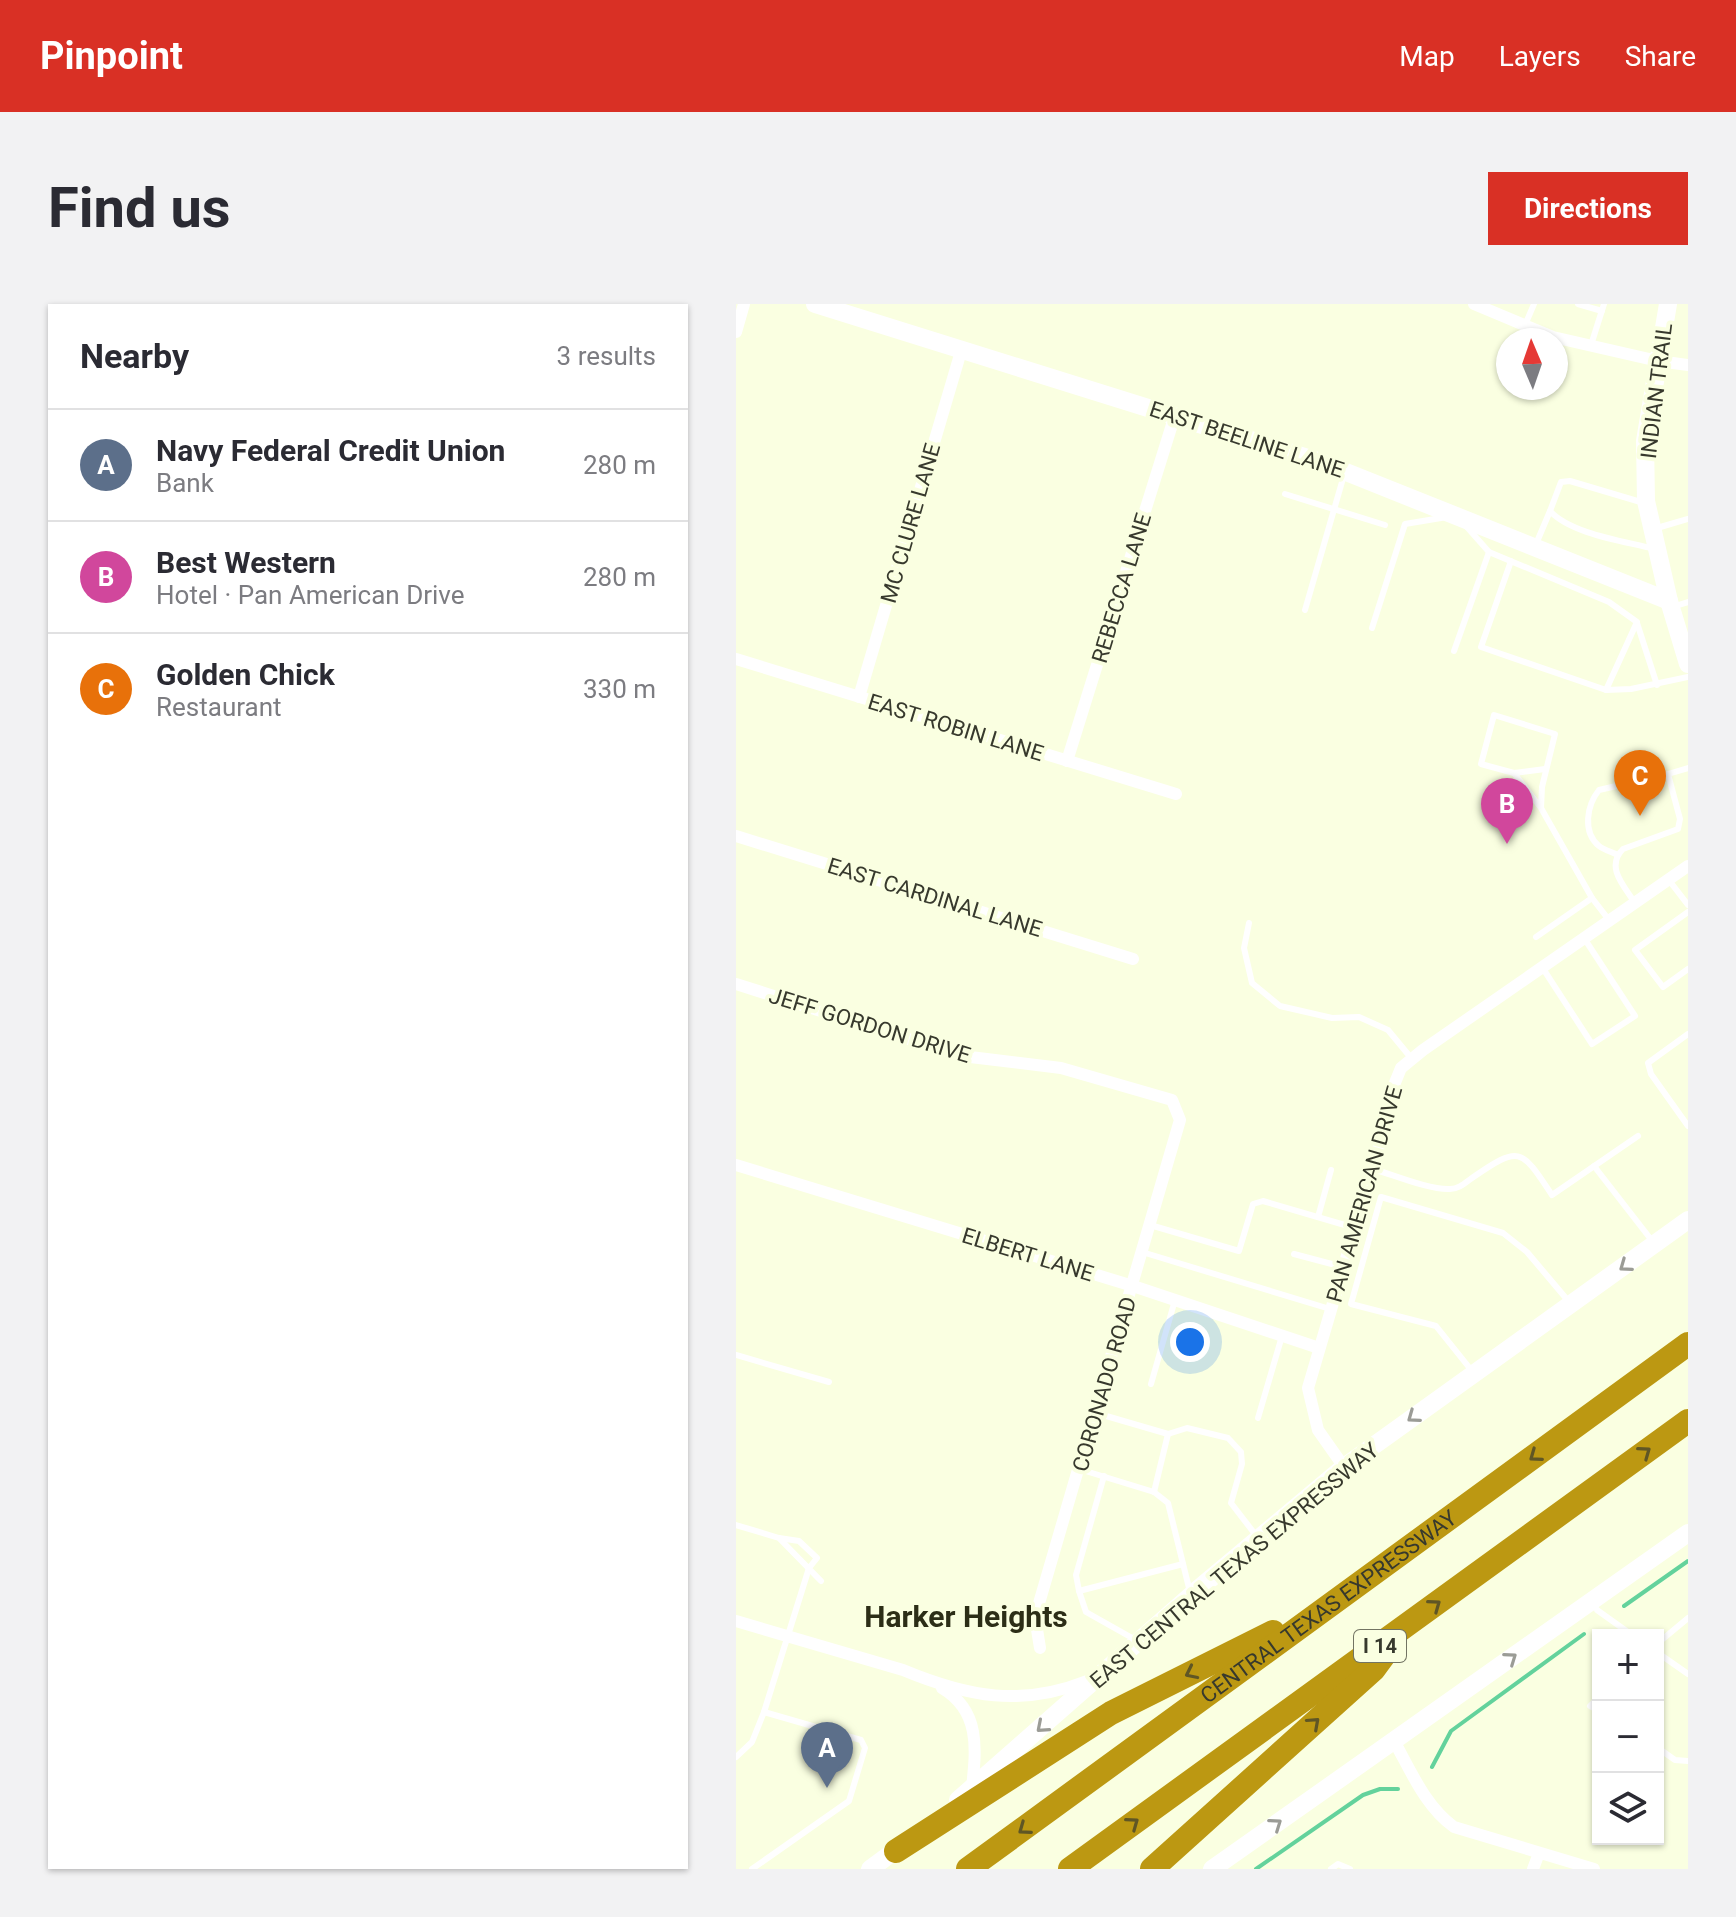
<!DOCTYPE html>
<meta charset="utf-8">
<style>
body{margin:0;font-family:Roboto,sans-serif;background:#f2f2f3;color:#2b2b33}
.controls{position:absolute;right:24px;bottom:24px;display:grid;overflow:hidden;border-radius:0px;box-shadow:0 2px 6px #0004}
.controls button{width:72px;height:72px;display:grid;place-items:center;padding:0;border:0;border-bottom:2px solid #e1e1e2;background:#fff;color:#2b2b33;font:40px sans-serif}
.compass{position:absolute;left:760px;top:24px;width:72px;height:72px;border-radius:50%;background:#fff;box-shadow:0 2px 6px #0004;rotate:358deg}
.you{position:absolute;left:454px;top:1038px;width:28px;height:28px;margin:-20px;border:6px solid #fff;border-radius:50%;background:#1a73e8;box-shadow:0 0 0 12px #1a73e833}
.badge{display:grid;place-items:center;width:52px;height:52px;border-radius:50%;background:#d93025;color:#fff;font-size:26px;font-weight:700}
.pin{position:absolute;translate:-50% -66px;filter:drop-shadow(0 2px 4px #0008)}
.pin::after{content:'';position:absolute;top:42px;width:28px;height:24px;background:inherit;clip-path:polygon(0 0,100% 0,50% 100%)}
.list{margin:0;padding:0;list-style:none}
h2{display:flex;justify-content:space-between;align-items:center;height:104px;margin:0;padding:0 32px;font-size:34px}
h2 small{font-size:26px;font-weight:400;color:#7c7c81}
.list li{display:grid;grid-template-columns:52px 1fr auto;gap:24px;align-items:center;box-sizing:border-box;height:112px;padding:0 32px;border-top:2px solid #e1e1e2}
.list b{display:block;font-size:30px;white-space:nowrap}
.list p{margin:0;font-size:26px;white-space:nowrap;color:#7c7c81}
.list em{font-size:26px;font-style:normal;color:#7c7c81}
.icon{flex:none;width:44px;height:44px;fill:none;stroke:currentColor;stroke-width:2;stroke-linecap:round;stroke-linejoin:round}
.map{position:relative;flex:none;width:952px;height:1565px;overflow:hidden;border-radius:0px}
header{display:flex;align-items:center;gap:48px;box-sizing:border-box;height:112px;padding:0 40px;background:#d93025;color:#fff}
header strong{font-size:38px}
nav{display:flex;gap:44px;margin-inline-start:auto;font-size:28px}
.intro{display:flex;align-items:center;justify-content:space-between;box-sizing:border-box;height:192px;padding:0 48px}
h1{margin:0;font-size:56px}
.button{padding:20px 36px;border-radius:0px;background:#d93025;color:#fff;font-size:28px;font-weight:700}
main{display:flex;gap:48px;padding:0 48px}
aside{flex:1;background:#fff;border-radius:0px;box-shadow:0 2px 6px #0004}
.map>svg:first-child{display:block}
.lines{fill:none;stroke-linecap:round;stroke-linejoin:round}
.stream{stroke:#63d29c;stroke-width:4}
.lane{stroke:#fff;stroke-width:6}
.street{stroke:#fff;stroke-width:12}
.secondary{stroke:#fff;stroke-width:18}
.highway{stroke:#bc9812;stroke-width:24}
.oneway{stroke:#9b9c96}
.oneway2{stroke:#5f5625}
.labels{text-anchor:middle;stroke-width:8;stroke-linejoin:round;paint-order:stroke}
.shield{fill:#faffe1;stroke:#727463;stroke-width:2}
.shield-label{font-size:20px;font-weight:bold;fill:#37392d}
.street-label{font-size:22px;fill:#37392d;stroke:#faffe1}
.district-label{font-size:30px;font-weight:bold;fill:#2c2e17;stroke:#faffe1}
</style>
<header>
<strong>Pinpoint</strong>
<nav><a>Map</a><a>Layers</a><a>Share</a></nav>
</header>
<div class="intro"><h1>Find us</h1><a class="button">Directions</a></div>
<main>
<aside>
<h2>Nearby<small>3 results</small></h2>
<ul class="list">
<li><span class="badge" style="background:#5c6f8a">A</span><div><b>Navy Federal Credit Union</b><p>Bank</p></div><em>280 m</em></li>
<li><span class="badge" style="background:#d1479c">B</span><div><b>Best Western</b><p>Hotel · Pan American Drive</p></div><em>280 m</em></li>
<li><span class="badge" style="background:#e8710a">C</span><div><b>Golden Chick</b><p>Restaurant</p></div><em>330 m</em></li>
</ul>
</aside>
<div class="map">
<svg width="952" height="1565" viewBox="0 0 952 1565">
<rect width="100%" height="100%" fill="#faffe1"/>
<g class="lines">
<!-- stream -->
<g class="stream">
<path d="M888,1302L952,1257"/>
<path d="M696,1463L715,1427L848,1330"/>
<path d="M520,1565L627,1491L644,1485H662"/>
</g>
<!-- lane -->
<g class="lane">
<path d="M842,0L866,7"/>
<path d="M789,21L798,0"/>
<path d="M855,41L868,0"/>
<path d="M549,190L649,221"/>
<path d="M908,199L834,177L825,178L814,207C835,230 888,237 918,245"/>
<path d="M921,224L952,215"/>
<path d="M800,240L814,207"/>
<path d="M753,248L873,298L901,318L870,386"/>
<path d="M775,257L745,343L870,386L895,385L952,373"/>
<path d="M936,303L952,298"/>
<path d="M569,306L608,171"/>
<path d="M901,319L921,381"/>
<path d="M636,324L669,220L711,213"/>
<path d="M718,347L753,248L730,222"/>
<path d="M778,469L809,465"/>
<path d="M805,504L806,483L819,430L758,411L745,460L778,469L805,504L856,594L873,616"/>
<path d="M882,551C876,548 868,546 863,542C846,528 851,501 863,486L932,470"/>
<path d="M932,575L952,601"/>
<path d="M899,599C888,582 869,563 887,545L942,525L944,515L932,470L952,464"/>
<path d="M952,608L899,646L927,683L952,665"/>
<path d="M513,619L508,644L516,679L544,702L596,714L623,713L652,726L676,755"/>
<path d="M800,633L856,594"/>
<path d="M806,663L856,740L899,712L848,634"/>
<path d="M952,730L912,759L915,770L952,822"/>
<path d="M858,862L917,938"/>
<path d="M637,865C658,871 693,886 714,885C723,885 729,879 736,874C784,841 785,844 816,891L902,832"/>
<path d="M582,913L595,866"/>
<path d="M414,921L503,947L517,900L527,897L619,924"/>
<path d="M406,948L594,1005"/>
<path d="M558,950L607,963"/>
<path d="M0,1051L93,1078"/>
<path d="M736,1067L700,1022L615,1000L645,893L767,929L791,948L834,999"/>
<path d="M415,1080L439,996"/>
<path d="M360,1109L432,1130L451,1124L492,1134L505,1148L506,1160L495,1199L522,1234"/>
<path d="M522,1114L546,1032"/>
<path d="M343,1165L418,1188L432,1199L454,1288"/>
<path d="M418,1188L432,1130"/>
<path d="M0,1221L43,1234L85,1277"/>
<path d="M343,1287L340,1271L368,1172"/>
<path d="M856,1298L861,1306L896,1331"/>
<path d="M398,1335L350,1308L343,1287L447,1260"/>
<path d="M922,1339L952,1314"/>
<path d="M922,1349L952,1370"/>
<path d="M862,1394L854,1402L862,1406"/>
<path d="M922,1444L939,1456L952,1457"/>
<path d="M0,1453L16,1438L28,1408L73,1264L81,1254L63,1237L43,1234"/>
<path d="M16,1565L113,1497L129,1444L125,1436L28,1408"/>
<path d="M595,1565L602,1560L614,1565"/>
</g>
<!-- street -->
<g class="street">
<path d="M738,0L817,33L922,57L952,61"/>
<path d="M0,28L8,0"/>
<path d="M0,355L440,490"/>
<path d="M123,393L226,44"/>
<path d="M331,457L439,111"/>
<path d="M0,532L397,655"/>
<path d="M0,680L226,752L325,764L436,796L444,816L299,1313L304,1344"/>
<path d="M0,861L397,982L583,1044"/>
<path d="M608,1163L582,1126L572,1084L642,846L656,786L665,764L687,746L952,562"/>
<path d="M0,1317L167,1366C232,1393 285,1403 351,1377"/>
<path d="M206,1384C245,1407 240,1446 236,1484"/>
<path d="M658,1437C675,1467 689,1502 718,1523L858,1565"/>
<path d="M797,1565L803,1549"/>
</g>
<!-- secondary -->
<g class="secondary">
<path d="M79,0L585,158L933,297"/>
<path d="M932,0L909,137L910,197L933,297L952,360"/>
<path d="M222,1496L461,1286L608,1163L952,916"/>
<path d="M134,1565L168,1540"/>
<path d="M476,1565L952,1229"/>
</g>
<!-- highway -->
<g class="highway">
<path d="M160,1547L375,1409L537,1328"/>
<path id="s1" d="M232,1565L952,1040"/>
<path d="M334,1565L952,1117"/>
<path d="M416,1565L638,1365L649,1350"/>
</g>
</g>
<!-- one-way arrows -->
<defs><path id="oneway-chevron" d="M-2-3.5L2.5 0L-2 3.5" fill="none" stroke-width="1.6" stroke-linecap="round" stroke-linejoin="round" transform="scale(2)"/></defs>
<g class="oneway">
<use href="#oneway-chevron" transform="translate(889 962) rotate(144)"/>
<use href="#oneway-chevron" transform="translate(677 1113) rotate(144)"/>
<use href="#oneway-chevron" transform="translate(775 1354) rotate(-35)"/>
<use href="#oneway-chevron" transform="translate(306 1423) rotate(139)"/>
<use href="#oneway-chevron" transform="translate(540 1520) rotate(-35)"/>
</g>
<g class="oneway2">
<use href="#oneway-chevron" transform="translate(909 1148) rotate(-36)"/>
<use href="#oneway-chevron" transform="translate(799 1152) rotate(144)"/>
<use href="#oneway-chevron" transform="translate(699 1301) rotate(-36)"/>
<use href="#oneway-chevron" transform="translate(455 1369) rotate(154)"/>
<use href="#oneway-chevron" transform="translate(578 1419) rotate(-42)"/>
<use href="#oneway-chevron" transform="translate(397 1519) rotate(-36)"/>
<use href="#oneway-chevron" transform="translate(288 1525) rotate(144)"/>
</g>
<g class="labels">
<!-- shield labels -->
<rect class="shield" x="618" y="1326" width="52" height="32" rx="6"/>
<g class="shield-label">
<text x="644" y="1349">I 14</text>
</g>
<!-- street labels -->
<g class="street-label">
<text transform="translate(920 87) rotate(-83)" y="8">INDIAN TRAIL</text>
<text transform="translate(511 135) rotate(18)" y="8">EAST BEELINE LANE</text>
<text transform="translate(174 219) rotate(-74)" y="8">MC CLURE LANE</text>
<text transform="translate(385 284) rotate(-73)" y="8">REBECCA LANE</text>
<text transform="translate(220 423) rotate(17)" y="8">EAST ROBIN LANE</text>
<text transform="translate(199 593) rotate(17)" y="8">EAST CARDINAL LANE</text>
<text transform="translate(134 721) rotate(17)" y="8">JEFF GORDON DRIVE</text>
<text transform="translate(628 890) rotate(-74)" y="8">PAN AMERICAN DRIVE</text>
<text transform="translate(292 950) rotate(17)" y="8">ELBERT LANE</text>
<text transform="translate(368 1080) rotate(-74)" y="8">CORONADO ROAD</text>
<text transform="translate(498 1261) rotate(-40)" y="8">EAST CENTRAL TEXAS EXPRESSWAY</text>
<text dy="8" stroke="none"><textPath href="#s1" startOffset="446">CENTRAL TEXAS EXPRESSWAY</textPath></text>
</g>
<!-- district labels -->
<g class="district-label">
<text x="230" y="1323">Harker Heights</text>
</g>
</g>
</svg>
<div class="controls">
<button>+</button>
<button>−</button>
<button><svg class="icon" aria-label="layers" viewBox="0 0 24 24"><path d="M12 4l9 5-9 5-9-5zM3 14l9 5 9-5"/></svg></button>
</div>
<svg class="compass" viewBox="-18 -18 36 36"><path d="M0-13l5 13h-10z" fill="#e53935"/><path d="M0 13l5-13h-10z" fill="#7c7c81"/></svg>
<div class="you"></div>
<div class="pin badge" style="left:91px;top:1484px;background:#5c6f8a">A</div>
<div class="pin badge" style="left:771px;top:540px;background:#d1479c">B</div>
<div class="pin badge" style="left:904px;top:512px;background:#e8710a">C</div>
</div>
</main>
